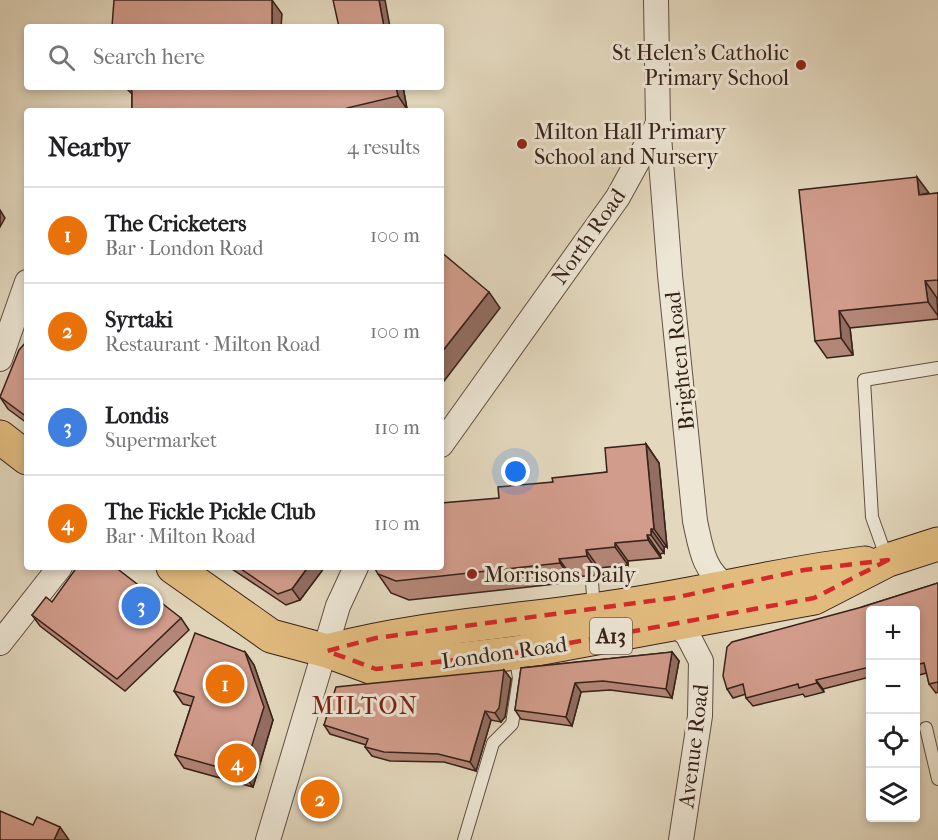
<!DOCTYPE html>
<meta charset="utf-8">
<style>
body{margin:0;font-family:"IM FELL French Canon",serif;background:#f2f2f2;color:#202124}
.controls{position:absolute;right:18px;bottom:18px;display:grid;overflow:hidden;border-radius:6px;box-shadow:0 3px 9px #0003}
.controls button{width:54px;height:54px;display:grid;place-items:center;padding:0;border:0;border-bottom:2px solid #e0e0e0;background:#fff;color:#202124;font:30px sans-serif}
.you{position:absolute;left:516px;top:472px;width:21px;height:21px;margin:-15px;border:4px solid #fff;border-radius:50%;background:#1a73e8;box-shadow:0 0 0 9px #1a73e833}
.badge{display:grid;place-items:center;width:39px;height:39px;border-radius:50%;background:#b45309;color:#fff;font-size:20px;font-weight:700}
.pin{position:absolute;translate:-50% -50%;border:3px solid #fff;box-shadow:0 2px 6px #0006}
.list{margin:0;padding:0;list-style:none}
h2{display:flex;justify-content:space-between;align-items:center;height:78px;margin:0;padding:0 24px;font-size:26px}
h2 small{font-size:20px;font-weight:400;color:#757577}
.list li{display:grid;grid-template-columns:39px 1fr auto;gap:18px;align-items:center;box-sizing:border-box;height:96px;padding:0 24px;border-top:2px solid #e0e0e0}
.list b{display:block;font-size:22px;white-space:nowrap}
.list p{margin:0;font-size:20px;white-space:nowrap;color:#757577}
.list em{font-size:20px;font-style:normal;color:#757577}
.icon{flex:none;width:33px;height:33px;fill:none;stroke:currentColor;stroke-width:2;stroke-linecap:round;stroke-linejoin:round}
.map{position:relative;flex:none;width:938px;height:840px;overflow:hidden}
.search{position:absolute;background:#fff;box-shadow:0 3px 9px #0003;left:24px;top:24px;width:420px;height:66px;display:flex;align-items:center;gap:15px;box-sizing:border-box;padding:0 21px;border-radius:6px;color:#757577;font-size:22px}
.panel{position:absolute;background:#fff;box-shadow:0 3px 9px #0003;left:24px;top:108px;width:420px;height:462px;border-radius:6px}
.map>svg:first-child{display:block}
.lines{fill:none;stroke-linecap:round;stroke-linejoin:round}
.lane-casing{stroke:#624f42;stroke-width:14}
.street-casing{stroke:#624f42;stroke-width:26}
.primary-casing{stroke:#372119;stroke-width:35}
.lane{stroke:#ede6d5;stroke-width:12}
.street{stroke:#ede6d5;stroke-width:24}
.primary{stroke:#e2bc7f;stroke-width:33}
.wall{fill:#b48678;stroke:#372119;stroke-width:1.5}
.shaded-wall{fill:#926d61;stroke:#372119;stroke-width:1.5}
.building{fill:#d19c8b;stroke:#372119;stroke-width:1.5}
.marked{fill:none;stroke:#d62828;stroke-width:4.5;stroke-dasharray:12 8;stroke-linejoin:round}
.poi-dot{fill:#8f2418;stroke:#ede6d5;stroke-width:2}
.labels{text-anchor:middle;stroke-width:6;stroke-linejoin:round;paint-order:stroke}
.shield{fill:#ede6d5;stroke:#6e5c51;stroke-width:1.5}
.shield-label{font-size:21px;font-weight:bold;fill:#372119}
.poi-label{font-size:22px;fill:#372119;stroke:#ede6d5;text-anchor:start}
.street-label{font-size:22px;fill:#372119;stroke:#ede6d5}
.neighbourhood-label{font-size:24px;letter-spacing:1.5px;fill:#7a1f14;stroke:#ede6d5}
</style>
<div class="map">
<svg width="938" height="840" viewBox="0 0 938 840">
<rect width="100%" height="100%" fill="#e3d8be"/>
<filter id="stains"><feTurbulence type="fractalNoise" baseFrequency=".00333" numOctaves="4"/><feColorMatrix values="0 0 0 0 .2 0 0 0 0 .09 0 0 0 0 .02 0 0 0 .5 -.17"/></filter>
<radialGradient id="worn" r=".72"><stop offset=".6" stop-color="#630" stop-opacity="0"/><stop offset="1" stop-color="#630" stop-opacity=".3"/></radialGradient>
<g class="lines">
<defs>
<g id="lane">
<path d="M887,559L872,517L864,380L938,368"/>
<path d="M592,582L594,609"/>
<path d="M926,728L938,779"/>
<path d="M464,840L493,743L512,724L519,678L515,654"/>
</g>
<g id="street">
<path d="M658,124L670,275L695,521C701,548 703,571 728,587"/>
<path d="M0,359L27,282"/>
<path d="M441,445L618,197L658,124L656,0"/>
<path d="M675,625L687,634L701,661L700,716L681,840"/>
<path d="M0,643L60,567"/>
<path d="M268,840L338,606L356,567"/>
</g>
<g id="primary">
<path d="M0,437L27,458"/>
<path d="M173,567L271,636L327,651L376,669L515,653L814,598L888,560L938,544"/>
<path d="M327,651C422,626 521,621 619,606C701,594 782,573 865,563"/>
</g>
</defs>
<!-- lane casing -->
<use href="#lane" class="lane-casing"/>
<!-- street casing -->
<use href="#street" class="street-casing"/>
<!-- primary casing -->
<use href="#primary" class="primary-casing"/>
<!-- lane -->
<use href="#lane" class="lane"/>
<!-- street -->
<use href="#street" class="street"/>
<!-- primary -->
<use href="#primary" class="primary"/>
</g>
<!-- wall -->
<g class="wall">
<path d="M125,87H403L407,109L400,111H132V94Z"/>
<path d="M938,193V298H937L938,319L850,328L853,355L827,358L815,341L929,194Z"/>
<path d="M27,341V423L8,409L0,397Z"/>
<path d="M646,444L659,463L667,547H664V553L660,554L661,558L628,561V565L599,568L600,575L572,577L573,582L409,600L391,593L378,574L499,498L553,482L607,472Z"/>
<path d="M229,567H323L324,568L300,600L286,605Z"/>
<path d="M938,583V692L936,693L929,684L927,673L915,676V610H870V677L823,689L824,692L805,697L803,694L753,706L746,698V694L733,698L727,689L862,607Z"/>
<path d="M52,602L181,618L189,630L125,691L40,626L32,615Z"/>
<path d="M245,652L254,665L273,720L253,787L184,768L175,755L191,706L183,704L174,691Z"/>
<path d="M672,652L679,661L672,698L610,690L581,692L572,726L521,719L515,710L521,668Z"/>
<path d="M504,670L511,679L505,717L501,722L491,720L476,771L444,762L390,761L372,756L365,747L366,745L330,734L324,725Z"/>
</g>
<!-- shaded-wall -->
<g class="shaded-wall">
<path d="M272,0L282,14L281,27H272Z"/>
<path d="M379,0H385L390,27H384Z"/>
<path d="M396,87H403L407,109L398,96Z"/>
<path d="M917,177L929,193L919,195Z"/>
<path d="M0,210L5,218L0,227Z"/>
<path d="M925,281L937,298L938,316L928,302Z"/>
<path d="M489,292L500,308L441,385V353Z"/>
<path d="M839,311L850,328L853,355L841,338Z"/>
<path d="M646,444L659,463L667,547L654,529Z"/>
<path d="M651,529L664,547V553L651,535Z"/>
<path d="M647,535L660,554L661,558L648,540Z"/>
<path d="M615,543L628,561V565L615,547Z"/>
<path d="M586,550L599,568L600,575L587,556Z"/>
<path d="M559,559L572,577L573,582L560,563Z"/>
<path d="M308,567L324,568L300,600L292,589Z"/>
<path d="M245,652L254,665L273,720L253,787L243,774Z"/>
<path d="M672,652L679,661L672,698L666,689Z"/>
<path d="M504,670L511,679L505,717L501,722L495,713Z"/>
<path d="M816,680L823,689L824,692L817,683Z"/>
<path d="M575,683L581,692L572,726L566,717Z"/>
<path d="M485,711L491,720L476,771L470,762Z"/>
<path d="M60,827L69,840H54Z"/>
</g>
<!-- building -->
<g class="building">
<path d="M114,0H272V27H112Z"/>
<path d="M333,0H379L384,27H339Z"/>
<path d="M128,87H396L398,96L347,108V111H132V91Z"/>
<path d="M917,177L919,195L938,193V280L925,281L928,302L839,311L841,338L815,341L799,190Z"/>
<path d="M441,252L489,292L441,353Z"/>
<path d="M27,341V417L0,397L19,350Z"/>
<path d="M646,444L654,529H651V535H647L648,540L615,543V547L586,550L587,556L559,559L560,563L396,581L378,574L374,567H441V503L499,498L498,487L553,482L552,478L607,472L605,448Z"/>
<path d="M77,567H115L181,618L117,679L32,615L46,597L52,602Z"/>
<path d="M238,567H308L292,589L278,594Z"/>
<path d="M938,583V682L929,684L924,663L915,665V610H870V667L816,680L817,683L799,688L798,684L746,698L743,684L727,689L723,676L727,647L732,642L862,607Z"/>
<path d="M195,633L245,652L264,707L243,774L175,755L194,697L174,691Z"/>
<path d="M672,652L666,689L603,681L575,683L566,717L515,710L521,668Z"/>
<path d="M504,670L499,708L495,713L485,711L470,762L438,754L384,752L365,747L368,739L324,725L336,687Z"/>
<path d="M0,811L33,825L37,817L60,827L54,840H0Z"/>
</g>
<!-- marked area -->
<path class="marked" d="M888,560L814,598L515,653L376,669L327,651L376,638L673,598L804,570Z"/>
<!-- markers -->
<g class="poi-dot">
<circle cx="801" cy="65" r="6"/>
<circle cx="522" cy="144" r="6"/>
<circle cx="472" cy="574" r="6"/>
</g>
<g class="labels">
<!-- shield labels -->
<rect class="shield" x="590" y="618" width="42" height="36" rx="4.5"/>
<g class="shield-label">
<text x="611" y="643">A13</text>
</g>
<!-- poi labels -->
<g class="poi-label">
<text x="789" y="60" text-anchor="end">St Helen's Catholic<tspan x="789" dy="25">Primary School</tspan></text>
<text x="534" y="139">Milton Hall Primary<tspan x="534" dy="25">School and Nursery</tspan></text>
<text x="484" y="582">Morrisons Daily</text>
</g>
<!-- street labels -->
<g class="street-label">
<text transform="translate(588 236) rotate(-55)" y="8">North Road</text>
<text transform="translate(679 361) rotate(-96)" y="8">Brighten Road</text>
<text transform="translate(504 652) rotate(-8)" y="8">London Road</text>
<text transform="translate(693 746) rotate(-83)" y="8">Avenue Road</text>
</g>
<!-- neighbourhood labels -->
<g class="neighbourhood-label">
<text x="365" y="714">MILTON</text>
</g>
</g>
<rect width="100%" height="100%" filter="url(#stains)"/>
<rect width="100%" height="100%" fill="url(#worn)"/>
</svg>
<div class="controls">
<button>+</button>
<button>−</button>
<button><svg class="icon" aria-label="locate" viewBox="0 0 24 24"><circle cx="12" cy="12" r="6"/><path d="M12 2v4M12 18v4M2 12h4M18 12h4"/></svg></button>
<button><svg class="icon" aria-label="layers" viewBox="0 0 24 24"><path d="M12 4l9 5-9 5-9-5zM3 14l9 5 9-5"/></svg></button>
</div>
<div class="you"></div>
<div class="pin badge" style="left:225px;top:684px;background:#e8710a">1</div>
<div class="pin badge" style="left:320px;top:799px;background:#e8710a">2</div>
<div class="pin badge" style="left:141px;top:606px;background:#3f7fe0">3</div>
<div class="pin badge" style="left:237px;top:763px;background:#e8710a">4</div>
<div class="search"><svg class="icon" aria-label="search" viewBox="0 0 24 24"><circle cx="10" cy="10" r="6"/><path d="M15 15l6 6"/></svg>Search here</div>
<section class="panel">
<h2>Nearby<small>4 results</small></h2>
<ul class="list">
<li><span class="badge" style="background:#e8710a">1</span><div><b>The Cricketers</b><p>Bar · London Road</p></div><em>100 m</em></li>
<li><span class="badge" style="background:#e8710a">2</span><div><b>Syrtaki</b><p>Restaurant · Milton Road</p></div><em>100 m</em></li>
<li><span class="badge" style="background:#3f7fe0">3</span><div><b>Londis</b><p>Supermarket</p></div><em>110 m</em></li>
<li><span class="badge" style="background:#e8710a">4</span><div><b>The Fickle Pickle Club</b><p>Bar · Milton Road</p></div><em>110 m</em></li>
</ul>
</section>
</div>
